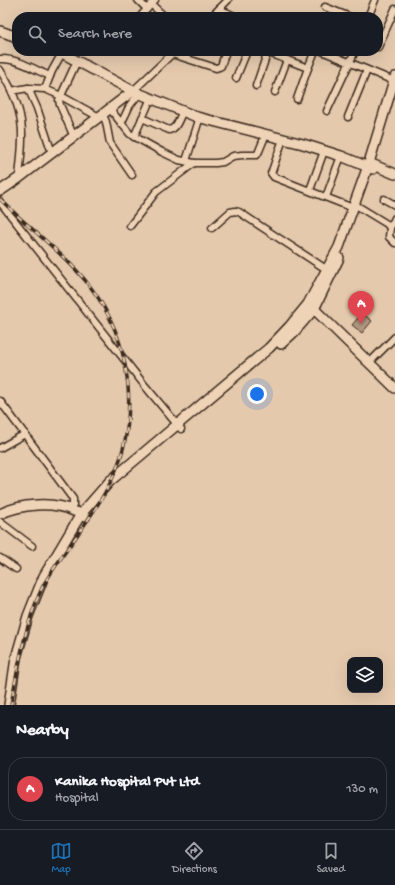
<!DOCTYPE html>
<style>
body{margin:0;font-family:"Gochi Hand",sans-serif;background:#20242c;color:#f1f3f6}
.controls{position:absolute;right:12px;bottom:12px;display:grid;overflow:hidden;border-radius:8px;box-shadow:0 4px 16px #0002}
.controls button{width:36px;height:36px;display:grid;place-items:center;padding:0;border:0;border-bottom:1px solid #363941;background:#171b24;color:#f1f3f6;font:20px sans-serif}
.you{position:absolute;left:257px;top:394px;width:14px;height:14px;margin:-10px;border:3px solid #fff;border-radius:50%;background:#1a73e8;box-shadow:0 0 0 6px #1a73e833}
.badge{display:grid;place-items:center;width:26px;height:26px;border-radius:50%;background:#1f6fb2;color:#fff;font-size:13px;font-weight:700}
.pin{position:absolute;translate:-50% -33px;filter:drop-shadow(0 1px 2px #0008)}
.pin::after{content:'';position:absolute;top:21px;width:14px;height:12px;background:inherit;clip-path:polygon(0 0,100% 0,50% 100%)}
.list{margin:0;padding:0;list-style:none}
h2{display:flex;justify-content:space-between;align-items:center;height:52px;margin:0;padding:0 16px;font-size:17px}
h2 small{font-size:13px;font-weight:400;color:#9ea1a6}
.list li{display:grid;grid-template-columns:26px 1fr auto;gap:12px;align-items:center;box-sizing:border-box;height:64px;margin:0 8px 8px;padding:0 8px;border:1px solid #363941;border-radius:16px}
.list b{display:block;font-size:15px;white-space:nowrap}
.list p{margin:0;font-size:13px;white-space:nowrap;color:#9ea1a6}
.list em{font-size:13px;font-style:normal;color:#9ea1a6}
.icon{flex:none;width:22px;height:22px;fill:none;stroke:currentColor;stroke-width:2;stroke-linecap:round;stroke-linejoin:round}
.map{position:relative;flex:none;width:395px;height:705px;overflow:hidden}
.search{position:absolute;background:#171b24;box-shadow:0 4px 16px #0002;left:12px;right:12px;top:12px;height:44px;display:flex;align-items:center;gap:10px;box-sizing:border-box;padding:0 14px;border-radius:16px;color:#9ea1a6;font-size:15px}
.sheet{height:124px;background:#171b24}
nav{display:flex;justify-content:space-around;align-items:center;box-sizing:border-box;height:56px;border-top:1px solid #363941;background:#171b24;font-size:11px;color:#9ea1a6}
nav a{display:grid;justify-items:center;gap:2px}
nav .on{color:#1f6fb2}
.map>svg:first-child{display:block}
.building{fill:#b09780;stroke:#3b2a1e}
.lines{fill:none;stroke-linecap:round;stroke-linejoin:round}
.street-casing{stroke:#3b2a1e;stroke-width:9}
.secondary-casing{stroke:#3b2a1e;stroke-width:12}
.street{stroke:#efd3b6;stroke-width:6}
.secondary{stroke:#efd3b6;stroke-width:9}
.rail-casing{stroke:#3b2a1e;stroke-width:3.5}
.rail{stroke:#efd3b6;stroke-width:2;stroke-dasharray:6;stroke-linecap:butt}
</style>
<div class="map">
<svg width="395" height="705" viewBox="0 0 395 705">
<rect width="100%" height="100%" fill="#e4c9ad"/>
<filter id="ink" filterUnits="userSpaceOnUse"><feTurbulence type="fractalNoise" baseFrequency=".025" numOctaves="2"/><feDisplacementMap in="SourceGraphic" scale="8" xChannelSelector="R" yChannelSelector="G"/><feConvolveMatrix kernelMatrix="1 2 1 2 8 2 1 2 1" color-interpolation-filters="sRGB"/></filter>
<g filter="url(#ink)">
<!-- building -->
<path class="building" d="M362,313L372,321L362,333L352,325Z"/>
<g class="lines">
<defs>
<g id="street">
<path d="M138,0L147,9"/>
<path d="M151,4L165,17"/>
<path d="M325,7L350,17"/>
<path d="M219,9L237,17"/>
<path d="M140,17L155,0"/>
<path d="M211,17L228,0"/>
<path d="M368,17L375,0"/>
<path d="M378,47L395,9"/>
<path d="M264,51L308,68"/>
<path d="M322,51L394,81"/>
<path d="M172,54L216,68L219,67L221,66L226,51"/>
<path d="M0,59C17,58 35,70 50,76"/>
<path d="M0,70C13,90 23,114 22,138C22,151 20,165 19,178"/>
<path d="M236,78L247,51"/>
<path d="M256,86L268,51"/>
<path d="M28,88L37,108L52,153"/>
<path d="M45,89L52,71L62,53"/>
<path d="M11,91L28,88L45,89L61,96L99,117"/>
<path d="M133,91L175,51"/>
<path d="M275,92L287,60"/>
<path d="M297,99L308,68L315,51"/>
<path d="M110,109L130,134L162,152L179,160L194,163H216L223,162L233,156L242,155H257L259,151L266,134"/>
<path d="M327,111L355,51"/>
<path d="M103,115L106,122L110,143L132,175"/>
<path d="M348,117L367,70"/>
<path d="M142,118L169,130C177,129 179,118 183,111"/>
<path d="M121,124L130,105L139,94"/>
<path d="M74,137L60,105L59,100L77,61"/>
<path d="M134,137L151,98"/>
<path d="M283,139L272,171L271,173L274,177L353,208"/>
<path d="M186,161L200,117"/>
<path d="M310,190L324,151"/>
<path d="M326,197L341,156"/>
<path d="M384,199L395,205"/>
<path d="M0,202L146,387L181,429"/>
<path d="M359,207L387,224L390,228L389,237L395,243"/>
<path d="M130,226L156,192L194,163"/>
<path d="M212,228L230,212L235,211L239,212L329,271"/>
<path d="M390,228L395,218"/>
<path d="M369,363L395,337"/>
<path d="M0,401L73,499V510"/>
<path d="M0,448L25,434"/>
<path d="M0,522L32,546"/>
<path d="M0,558L16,569"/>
</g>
<g id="secondary">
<path d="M0,31L17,37"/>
<path d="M57,51L62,53L133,91L197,117L303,144L341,156L373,169"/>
<path d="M369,163L395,174"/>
<path d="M0,191L19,178L133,91"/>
<path d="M310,305L395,388"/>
<path d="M281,344L294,332L314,309L339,258"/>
<path d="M0,514C20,504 53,501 74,511C78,512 81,515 85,517"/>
<path d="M9,705L16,658L28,616L44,576L81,514L110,481L269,348L289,327L308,304L339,247L368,166L395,77"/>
</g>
</defs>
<!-- street casing -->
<use href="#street" class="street-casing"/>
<!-- secondary casing -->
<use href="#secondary" class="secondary-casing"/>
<!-- street -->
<use href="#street" class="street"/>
<!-- secondary -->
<use href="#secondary" class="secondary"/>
<defs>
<path id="rail" d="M0,199C12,211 25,223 38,234C56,250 74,266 89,285C133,341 142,424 108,487C95,512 77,535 61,558C55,567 47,578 42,588C25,625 18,666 11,705"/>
</defs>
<!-- rail casing -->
<use href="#rail" class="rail-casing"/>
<!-- rail -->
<use href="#rail" class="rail"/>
</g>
</g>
</svg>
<div class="controls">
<button><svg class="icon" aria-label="layers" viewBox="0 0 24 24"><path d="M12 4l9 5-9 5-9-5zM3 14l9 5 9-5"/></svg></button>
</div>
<div class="you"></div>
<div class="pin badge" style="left:361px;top:324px;background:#e0444e">A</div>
<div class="search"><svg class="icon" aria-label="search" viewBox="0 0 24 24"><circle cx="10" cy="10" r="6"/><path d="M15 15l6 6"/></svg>Search here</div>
</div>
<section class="sheet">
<h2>Nearby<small></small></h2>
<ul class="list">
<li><span class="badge" style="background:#e0444e">A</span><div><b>Kanika Hospital Pvt Ltd</b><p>Hospital</p></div><em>130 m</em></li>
</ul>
</section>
<nav>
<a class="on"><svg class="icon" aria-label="map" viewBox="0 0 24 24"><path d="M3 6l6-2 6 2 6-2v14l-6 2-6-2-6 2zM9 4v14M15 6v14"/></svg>Map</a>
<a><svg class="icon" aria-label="directions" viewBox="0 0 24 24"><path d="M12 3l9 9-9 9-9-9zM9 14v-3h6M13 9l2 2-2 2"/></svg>Directions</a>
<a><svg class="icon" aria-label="saved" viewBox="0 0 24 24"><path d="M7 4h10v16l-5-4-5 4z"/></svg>Saved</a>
</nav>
